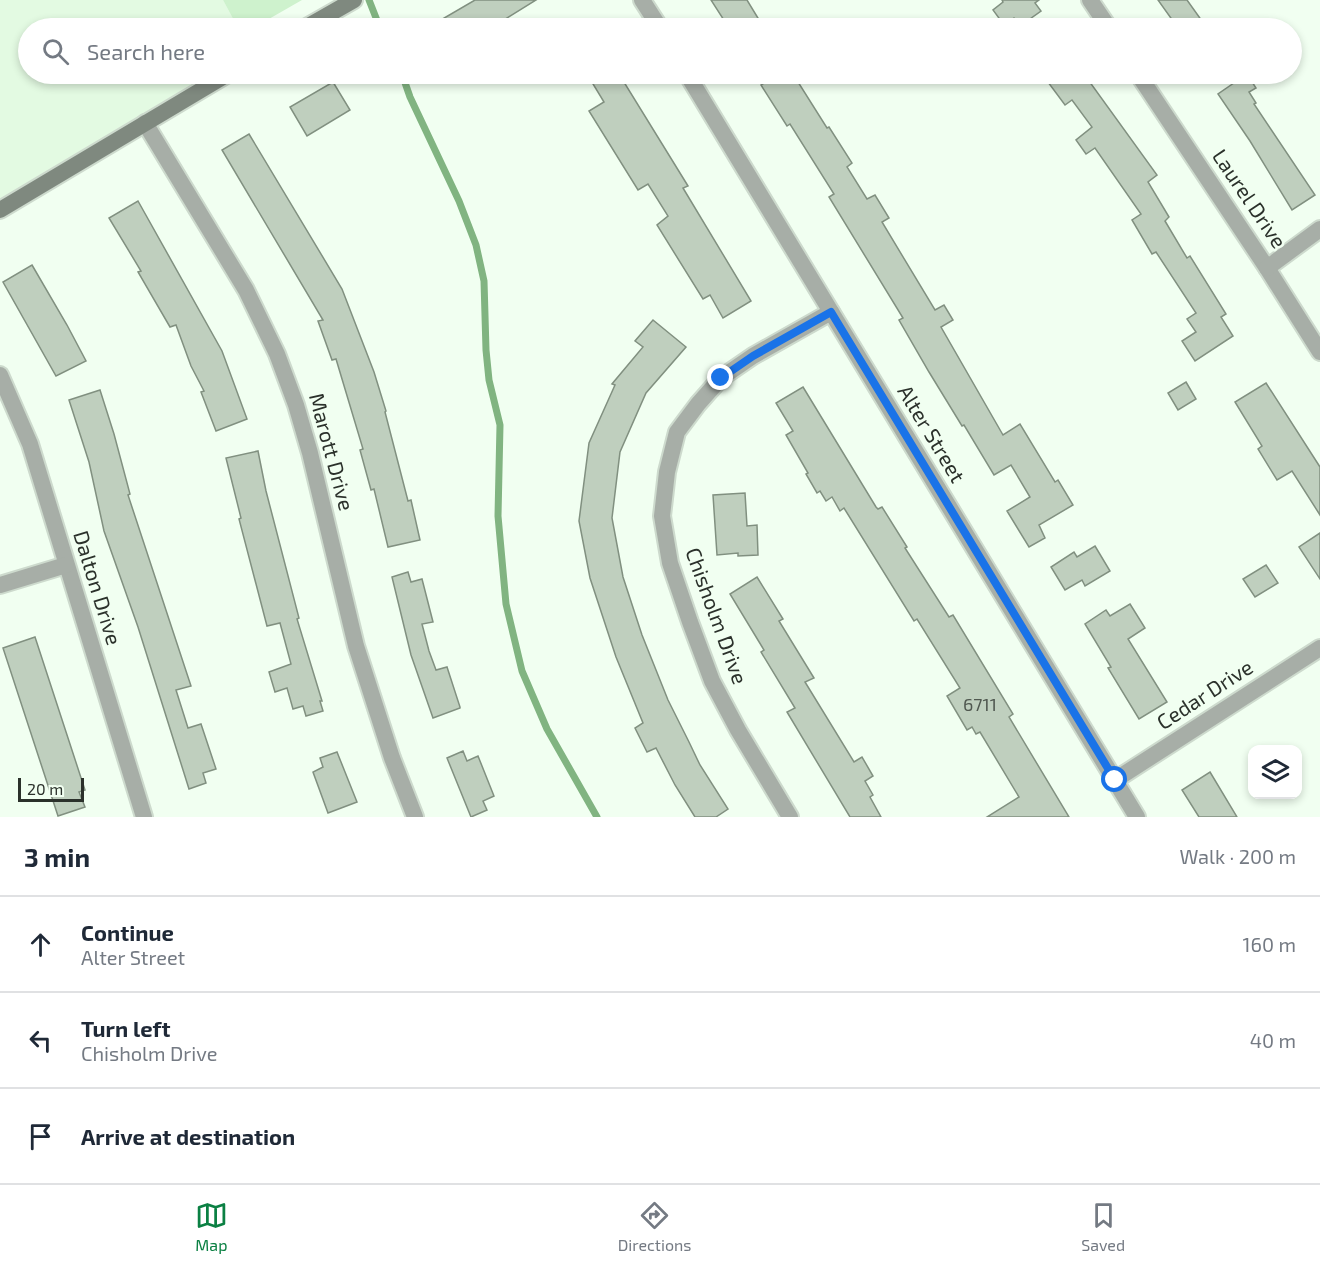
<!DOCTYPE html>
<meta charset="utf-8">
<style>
body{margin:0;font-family:"Exo 2",sans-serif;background:#f2f2f3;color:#1f2937}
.controls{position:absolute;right:18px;bottom:18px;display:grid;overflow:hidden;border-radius:12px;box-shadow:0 3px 9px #0003}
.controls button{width:54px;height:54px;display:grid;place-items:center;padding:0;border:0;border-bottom:2px solid #e0e1e3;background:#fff;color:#1f2937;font:30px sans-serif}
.scale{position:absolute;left:18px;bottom:15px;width:66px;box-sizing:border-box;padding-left:6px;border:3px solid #2b312b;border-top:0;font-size:16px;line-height:21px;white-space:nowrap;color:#2b312b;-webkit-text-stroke:4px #f1fff1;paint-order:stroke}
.stop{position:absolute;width:18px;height:18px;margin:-14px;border:4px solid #1a73e8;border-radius:50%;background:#fff}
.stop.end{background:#1a73e8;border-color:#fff;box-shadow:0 2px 6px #0008}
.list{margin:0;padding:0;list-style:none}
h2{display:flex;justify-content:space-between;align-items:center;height:78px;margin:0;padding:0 24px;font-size:26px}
h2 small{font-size:20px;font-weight:400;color:#747a83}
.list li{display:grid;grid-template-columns:39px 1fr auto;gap:18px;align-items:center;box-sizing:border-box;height:96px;padding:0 24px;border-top:2px solid #e0e1e3}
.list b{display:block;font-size:22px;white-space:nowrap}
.list p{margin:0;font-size:20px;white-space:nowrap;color:#747a83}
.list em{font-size:20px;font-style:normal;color:#747a83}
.icon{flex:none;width:33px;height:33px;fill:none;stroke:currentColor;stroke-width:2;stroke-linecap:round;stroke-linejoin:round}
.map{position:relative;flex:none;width:1320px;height:817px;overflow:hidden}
.search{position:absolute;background:#fff;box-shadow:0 3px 9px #0003;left:18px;right:18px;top:18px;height:66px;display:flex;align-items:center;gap:15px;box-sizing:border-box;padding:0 21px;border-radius:33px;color:#747a83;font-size:22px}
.sheet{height:366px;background:#fff}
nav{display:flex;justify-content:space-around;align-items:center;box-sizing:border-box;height:84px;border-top:2px solid #e0e1e3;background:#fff;font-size:16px;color:#747a83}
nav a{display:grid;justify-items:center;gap:3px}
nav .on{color:#0b8043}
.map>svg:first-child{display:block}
.built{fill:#e3fae2}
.green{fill:#cef2cd}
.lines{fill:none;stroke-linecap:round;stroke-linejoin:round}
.stream{stroke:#81b481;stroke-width:7}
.building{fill:#bfcfbe;stroke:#819080;stroke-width:1.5}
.minor-casing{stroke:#cddacd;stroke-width:20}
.tertiary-casing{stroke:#cddacd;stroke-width:20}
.secondary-casing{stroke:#cddacd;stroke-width:20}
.minor{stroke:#a7aea7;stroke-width:16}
.tertiary{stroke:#a7aea7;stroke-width:16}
.secondary{stroke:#7f897f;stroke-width:16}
.route{stroke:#1a73e8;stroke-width:8}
.labels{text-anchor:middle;stroke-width:5;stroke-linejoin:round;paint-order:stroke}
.number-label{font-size:18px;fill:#505850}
.street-label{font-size:21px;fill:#2b312b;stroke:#f1fff1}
</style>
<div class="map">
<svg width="1320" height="817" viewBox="0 0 1320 817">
<rect width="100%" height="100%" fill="#f1fff1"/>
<!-- built -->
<path class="built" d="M0,0H223L238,28H28V74H230L0,214Z"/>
<!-- green -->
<path class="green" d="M223,0H302L253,28H238Z"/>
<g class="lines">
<!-- stream -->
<g class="stream">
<path d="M369,0L380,28"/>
<path d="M402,74L410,97L459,201L476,245L484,281L486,350L489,380L500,425L498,516L506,604L522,671L547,729L597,817"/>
</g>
</g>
<!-- building -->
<g class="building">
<path d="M475,0H536L491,28H427Z"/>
<path d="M711,0H747L764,28H729Z"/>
<path d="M1002,0H1039L1035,3L1041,11L1020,26L1014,18L1004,25L993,10L1003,2Z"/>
<path d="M1158,0H1187L1207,28H1178Z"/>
<path d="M587,74H619L688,186L683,188L751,301L723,318L710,295L703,299L657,225L668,216L648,184L638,190L589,111L604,102Z"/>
<path d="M779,74H793L827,128L829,127L852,163L847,167L867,199L875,195L889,218L882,222L935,310L944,305L953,320L941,327L1003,435L1020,424L1055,482L1058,480L1073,505L1039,525L1045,538L1029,547L1007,511L1030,497L1011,465L994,475L964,425L962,426L929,372L899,320L903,318L829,197L834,194L790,124L787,126L761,85Z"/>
<path d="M1042,74H1084L1157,175L1148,182L1169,217L1165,221L1187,258L1190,256L1226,314L1221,317L1233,336L1195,361L1182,341L1196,332L1187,319L1196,313L1156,252L1152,254L1132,220L1141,214L1095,148L1086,154L1076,140L1092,127L1072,100L1065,105Z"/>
<path d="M1247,74L1256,88L1249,92L1256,103L1254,104L1315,195L1292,210L1250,141L1218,94Z"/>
<path d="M333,82L350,110L307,136L290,107Z"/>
<path d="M249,134L342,289L374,372L386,411L385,412L408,501L411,500L420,540L388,547L374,489L371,490L360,450L363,449L336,359L332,360L318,321L323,320L222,150Z"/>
<path d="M138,201L222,351L247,419L216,431L201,392L204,391L191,366L176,325L170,327L138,272L141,271L109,218Z"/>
<path d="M32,265L67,325L86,361L56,376L3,282Z"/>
<path d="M653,320L686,347L646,393L620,452L612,518L623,577L642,635L668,700L689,742L700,765L728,809L716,817H695L675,785L656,748L647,752L635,728L643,723L616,657L590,578L579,521L589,443L615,385L612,384L643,347L635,341Z"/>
<path d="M1186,382L1196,399L1178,410L1168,393Z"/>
<path d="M1266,383L1320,467V515L1292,471L1277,480L1258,449L1262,446L1235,402Z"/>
<path d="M803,387L876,507L878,509L882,507L907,547L905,548L949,617L953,615L1013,714L1009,717L1069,817H987L1019,797L980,732L976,734L972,727L967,730L947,696L960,688L917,619L914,621L844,508L840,511L832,497L826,501L820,491L817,493L806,474L808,473L786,435L793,431L776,403Z"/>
<path d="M100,390L114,434L130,494L128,495L191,686L176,690L188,728L201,724L216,769L203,773L206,783L189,789L138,627L104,531L89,462L69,400Z"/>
<path d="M258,451L266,491L299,618L297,619L322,701H320L323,711L306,716L303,706L293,709L287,688L275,692L269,672L291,664L280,623L267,626L239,519L241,518L226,458Z"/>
<path d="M745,493L747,526L757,525L758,555L738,556V553L717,555L713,495Z"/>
<path d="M1320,533V579L1299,547Z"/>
<path d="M1095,546L1110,571L1085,586L1082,580L1065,590L1051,567L1074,552L1077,557Z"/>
<path d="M1266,565L1278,583L1255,597L1243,579Z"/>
<path d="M408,572L411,582L422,579L433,622L422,624L429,651L436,670L447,667L460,707V708L433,718L411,655L392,577Z"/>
<path d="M757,577L783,619L779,621L814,678L805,682L854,762L862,757L873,776L865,781L873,795L870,797L881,817H850L787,712L795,708L761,652L764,650L730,594Z"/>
<path d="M1130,604L1145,628L1128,639L1167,702L1139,719L1108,668L1111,667L1085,624L1106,610L1110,616Z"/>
<path d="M35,637L85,790L79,792L85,807L58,816L3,648Z"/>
<path d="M463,751L467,761L478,756L494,796L483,801L487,810L471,817L447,758Z"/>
<path d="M337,752L357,802L328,813L313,772L323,767L320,758Z"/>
<path d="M1210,772L1237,817H1199L1182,790Z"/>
</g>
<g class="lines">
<defs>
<g id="minor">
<path d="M1090,0L1109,28"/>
<path d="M1138,74L1267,268L1320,352"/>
<path d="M145,123L246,290L277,354L296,405L310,453L356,646L392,758L415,817"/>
<path d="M1267,268L1320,229"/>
<path d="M0,375L30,444L144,817"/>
<path d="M0,585L66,565"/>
<path d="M1115,780L1320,648"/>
<path d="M790,817L738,730L712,681L690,622L670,563L662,516L667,472L677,432L698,404L721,378L753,356L831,312"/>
</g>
<g id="tertiary">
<path d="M642,0L660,28"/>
<path d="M687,74L1137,817"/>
</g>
<g id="secondary">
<path d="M305,28L354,0"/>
<path d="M0,210L228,74"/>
</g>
</defs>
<!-- minor casing -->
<use href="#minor" class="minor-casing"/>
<!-- tertiary casing -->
<use href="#tertiary" class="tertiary-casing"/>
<!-- secondary casing -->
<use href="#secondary" class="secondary-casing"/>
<!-- minor -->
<use href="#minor" class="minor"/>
<!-- tertiary -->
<use href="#tertiary" class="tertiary"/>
<!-- secondary -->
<use href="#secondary" class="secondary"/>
</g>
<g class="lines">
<!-- route -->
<path class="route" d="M721,378L753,356L831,312L1115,780"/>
</g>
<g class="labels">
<!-- number labels -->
<g class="number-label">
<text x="980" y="711">6711</text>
</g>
<!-- street labels -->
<g class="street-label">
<text transform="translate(1249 199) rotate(56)" y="7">Laurel Drive</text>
<text transform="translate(931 434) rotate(59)" y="7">Alter Street</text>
<text transform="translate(331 452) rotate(75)" y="7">Marott Drive</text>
<text transform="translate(97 588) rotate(73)" y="7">Dalton Drive</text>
<text transform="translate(716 616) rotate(70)" y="7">Chisholm Drive</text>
<text transform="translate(1205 695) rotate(-33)" y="7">Cedar Drive</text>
</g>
</g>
</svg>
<div class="controls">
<button><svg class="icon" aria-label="layers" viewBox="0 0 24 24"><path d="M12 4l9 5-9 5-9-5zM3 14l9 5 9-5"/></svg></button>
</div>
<div class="scale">20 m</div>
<div class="stop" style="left:1115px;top:780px"></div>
<div class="stop end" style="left:721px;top:378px"></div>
<div class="search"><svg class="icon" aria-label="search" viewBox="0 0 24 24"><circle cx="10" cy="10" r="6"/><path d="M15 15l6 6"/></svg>Search here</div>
</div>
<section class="sheet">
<h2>3 min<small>Walk · 200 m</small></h2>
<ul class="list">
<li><svg class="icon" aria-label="ahead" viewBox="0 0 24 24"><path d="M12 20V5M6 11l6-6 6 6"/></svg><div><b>Continue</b><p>Alter Street</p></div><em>160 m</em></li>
<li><svg class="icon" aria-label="left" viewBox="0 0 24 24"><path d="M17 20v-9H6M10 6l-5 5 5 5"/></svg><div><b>Turn left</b><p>Chisholm Drive</p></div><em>40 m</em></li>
<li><svg class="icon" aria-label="arrive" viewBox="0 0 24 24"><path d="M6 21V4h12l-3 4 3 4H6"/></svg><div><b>Arrive at destination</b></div></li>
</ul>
</section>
<nav>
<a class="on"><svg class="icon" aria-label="map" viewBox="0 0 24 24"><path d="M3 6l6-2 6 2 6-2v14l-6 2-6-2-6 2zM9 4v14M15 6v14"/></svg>Map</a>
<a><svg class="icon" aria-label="directions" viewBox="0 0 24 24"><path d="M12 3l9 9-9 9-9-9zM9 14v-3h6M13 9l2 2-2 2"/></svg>Directions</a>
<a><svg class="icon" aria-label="saved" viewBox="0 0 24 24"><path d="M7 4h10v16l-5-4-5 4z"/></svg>Saved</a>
</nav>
